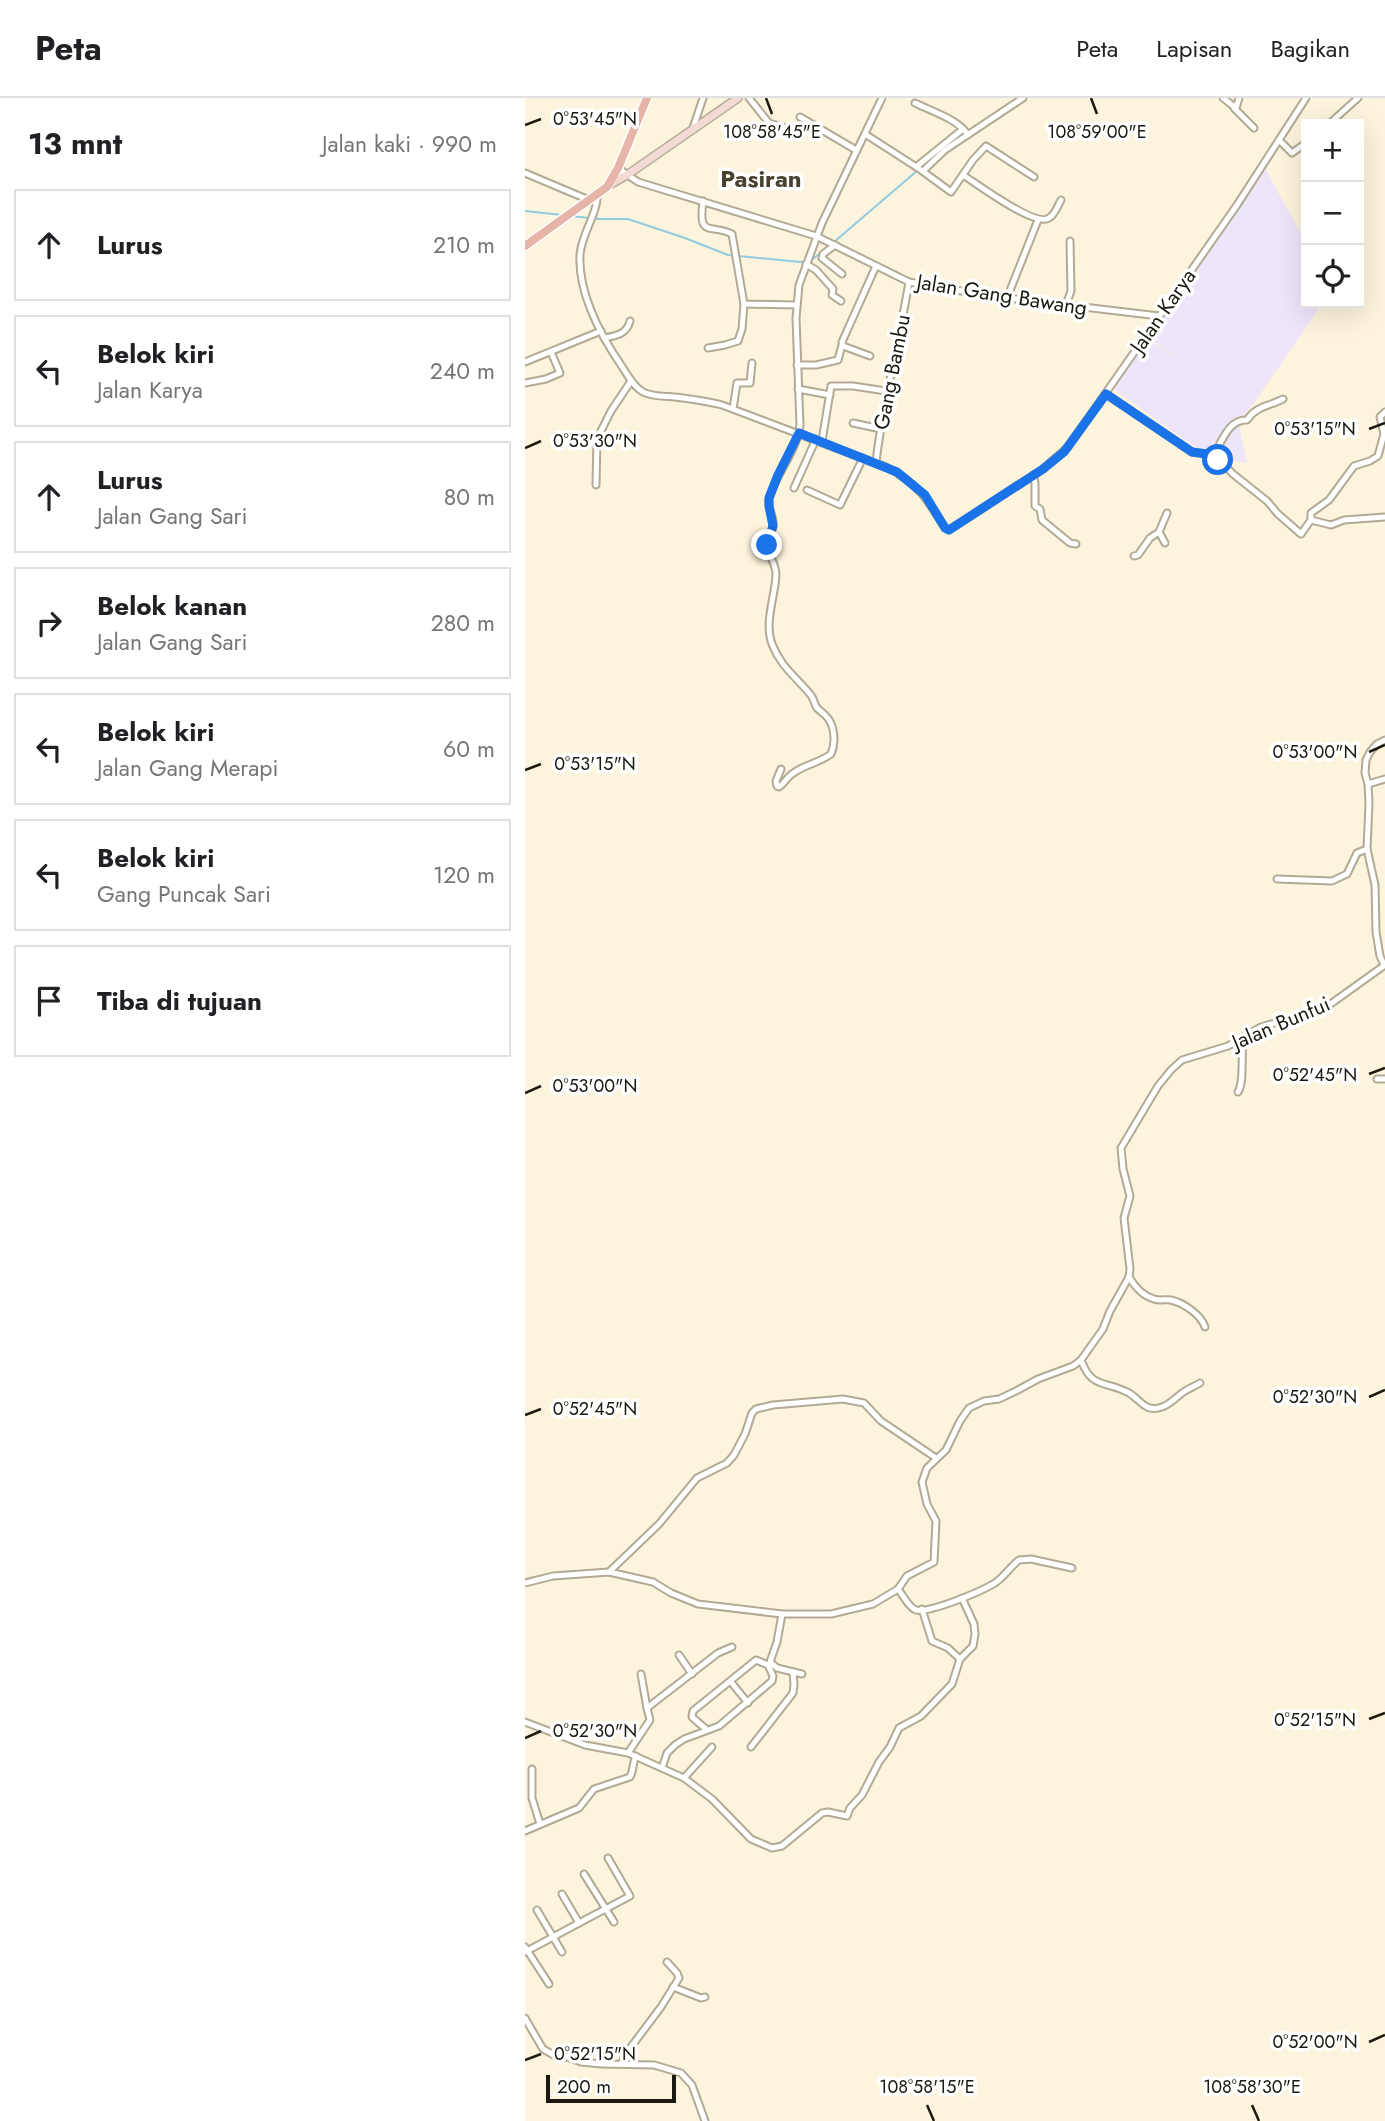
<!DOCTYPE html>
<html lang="id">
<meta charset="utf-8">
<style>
body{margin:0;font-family:Jost,sans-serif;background:#f2f2f2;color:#202124}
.controls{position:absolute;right:21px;top:21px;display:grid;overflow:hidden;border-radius:0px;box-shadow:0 7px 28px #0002}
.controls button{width:63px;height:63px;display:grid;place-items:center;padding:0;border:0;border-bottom:2px solid #e0e0e0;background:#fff;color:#202124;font:35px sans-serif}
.scale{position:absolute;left:21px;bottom:18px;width:130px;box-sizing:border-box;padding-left:7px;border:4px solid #1b1810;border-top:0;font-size:19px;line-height:24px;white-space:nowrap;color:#1b1810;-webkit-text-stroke:5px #fff;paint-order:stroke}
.stop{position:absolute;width:21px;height:21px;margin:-16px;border:5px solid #1a73e8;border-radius:50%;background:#fff}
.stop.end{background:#1a73e8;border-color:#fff;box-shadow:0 2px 7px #0008}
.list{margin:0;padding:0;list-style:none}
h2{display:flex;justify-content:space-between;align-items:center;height:91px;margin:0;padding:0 28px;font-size:30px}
h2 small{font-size:23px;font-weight:400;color:#757577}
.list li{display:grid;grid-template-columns:46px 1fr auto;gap:21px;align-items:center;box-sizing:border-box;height:112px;margin:0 14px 14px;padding:0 14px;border:2px solid #e0e0e0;border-radius:0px}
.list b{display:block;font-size:26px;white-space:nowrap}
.list p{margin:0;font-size:23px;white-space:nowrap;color:#757577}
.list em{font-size:23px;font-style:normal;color:#757577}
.icon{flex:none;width:38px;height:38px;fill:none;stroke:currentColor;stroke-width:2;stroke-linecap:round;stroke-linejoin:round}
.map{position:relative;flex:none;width:860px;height:2023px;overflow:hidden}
header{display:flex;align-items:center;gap:42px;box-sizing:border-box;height:98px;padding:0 35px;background:#fff;border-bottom:2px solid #e0e0e0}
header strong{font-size:33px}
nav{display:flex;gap:38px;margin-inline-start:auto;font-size:24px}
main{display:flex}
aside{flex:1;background:#fff}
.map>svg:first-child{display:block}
.education{fill:#eee5fa}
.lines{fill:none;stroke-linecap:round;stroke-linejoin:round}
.stream{stroke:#91cce2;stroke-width:2}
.minor-casing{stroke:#b2aa94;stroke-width:9}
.secondary-casing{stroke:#b2aa94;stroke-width:10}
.primary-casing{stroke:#fff;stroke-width:11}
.minor{stroke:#fff;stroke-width:5}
.secondary{stroke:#f3dad4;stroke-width:7}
.primary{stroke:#e6b4a9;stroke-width:8}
.route{stroke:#1a73e8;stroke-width:9}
.ticks{fill:none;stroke:#1b1810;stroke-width:2.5}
.labels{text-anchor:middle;stroke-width:7;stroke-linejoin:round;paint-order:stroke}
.street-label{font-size:21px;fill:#1b1810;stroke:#fff}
.quarter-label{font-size:24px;font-weight:bold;fill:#48412e;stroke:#fff}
.ticks-label{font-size:18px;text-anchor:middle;fill:#1b1810;stroke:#fff;stroke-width:7;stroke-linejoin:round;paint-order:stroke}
</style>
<header>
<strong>Peta</strong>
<nav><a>Peta</a><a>Lapisan</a><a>Bagikan</a></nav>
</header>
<main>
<aside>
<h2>13 mnt<small>Jalan kaki · 990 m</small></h2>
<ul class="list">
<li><svg class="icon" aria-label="ahead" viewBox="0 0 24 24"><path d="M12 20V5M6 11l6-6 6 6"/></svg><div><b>Lurus</b></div><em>210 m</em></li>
<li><svg class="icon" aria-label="left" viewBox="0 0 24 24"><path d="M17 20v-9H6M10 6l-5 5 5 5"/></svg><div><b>Belok kiri</b><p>Jalan Karya</p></div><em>240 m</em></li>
<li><svg class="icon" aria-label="ahead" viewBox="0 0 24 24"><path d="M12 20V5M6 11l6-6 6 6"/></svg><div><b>Lurus</b><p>Jalan Gang Sari</p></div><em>80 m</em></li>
<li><svg class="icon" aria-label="right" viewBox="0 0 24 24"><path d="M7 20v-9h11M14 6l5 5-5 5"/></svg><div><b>Belok kanan</b><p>Jalan Gang Sari</p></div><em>280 m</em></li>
<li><svg class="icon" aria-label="left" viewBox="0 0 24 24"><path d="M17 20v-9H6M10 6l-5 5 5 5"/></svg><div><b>Belok kiri</b><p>Jalan Gang Merapi</p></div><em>60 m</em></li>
<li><svg class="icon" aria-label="left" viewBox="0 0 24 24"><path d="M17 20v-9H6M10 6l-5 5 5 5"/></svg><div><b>Belok kiri</b><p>Gang Puncak Sari</p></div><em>120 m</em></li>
<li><svg class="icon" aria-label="arrive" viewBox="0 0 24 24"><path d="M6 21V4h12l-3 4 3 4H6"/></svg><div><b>Tiba di tujuan</b></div></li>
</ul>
</aside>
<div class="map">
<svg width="860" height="2023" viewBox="0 0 860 2023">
<rect width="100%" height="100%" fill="#fcf4dc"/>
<!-- education -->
<path class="education" d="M740,70L781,145V205H798L727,308L718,318H712L722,365L700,362L670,349L588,291L622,241L663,266L623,240Z"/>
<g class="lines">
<!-- stream -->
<g class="stream">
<path d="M397,69L417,52"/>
<path d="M0,113L37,117"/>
<path d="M46,118L74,121H103L160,140L203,157L275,164L285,163L297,154"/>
<path d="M309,144L393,72"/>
</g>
<defs>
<g id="minor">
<path d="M224,0L244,25L258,29"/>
<path d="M698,0L711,10L714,0"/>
<path d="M390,5C406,13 433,21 443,37"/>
<path d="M709,10L729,30"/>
<path d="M275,19L331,52"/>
<path d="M804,26L833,0"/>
<path d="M168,30L178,0"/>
<path d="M340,36L396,72L426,94L448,62L461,48L509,79"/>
<path d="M754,42L767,55L781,45"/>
<path d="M391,69L438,31"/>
<path d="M93,70L113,84L291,138L384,184L466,198L634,218"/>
<path d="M398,73L420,52L498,0"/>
<path d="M0,75L64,102"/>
<path d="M438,77C452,86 511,130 524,120C530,117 533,107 536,102"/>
<path d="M72,95C74,114 56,136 55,157C53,197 76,238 98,270C103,278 109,289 118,294C128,299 140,298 150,299C166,301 182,303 197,307L361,369C392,384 403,402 420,430L424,432L518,371L543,349L712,107L781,0"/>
<path d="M178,103C173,141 185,125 207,136L219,206L271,207"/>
<path d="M310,147L298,156L297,160L317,176"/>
<path d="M281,166L291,172L308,191L307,197L316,203"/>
<path d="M482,200L513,122"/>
<path d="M541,207L546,193L545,143"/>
<path d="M79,240C91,238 102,236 105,223"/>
<path d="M183,250L200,247L213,243L217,231L219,206"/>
<path d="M345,258L318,248L317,244L351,168"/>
<path d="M0,264L76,233"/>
<path d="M272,267H291L313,262L317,247"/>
<path d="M0,285L21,281L35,275L26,254"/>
<path d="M273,291L305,297"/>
<path d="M581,296L667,354L689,357L708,376L742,403L753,416L776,436L786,422L806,427L819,422L860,419"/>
<path d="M208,311L212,285H225L227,265"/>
<path d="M328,325L356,331"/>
<path d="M297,343L306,288H328L361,293"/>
<path d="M689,357C697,343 704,321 722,322C731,308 745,308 758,301"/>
<path d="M351,364C358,303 374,244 384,184"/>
<path d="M508,377L510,385V408L515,411L517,422L545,445L551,446"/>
<path d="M71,387L72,341L86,313L106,283"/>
<path d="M269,390L291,341"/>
<path d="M282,392L315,407L338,360"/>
<path d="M786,422V415L804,402L829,368L845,363L853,358L859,336L855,319L860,314"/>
<path d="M634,434L640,445"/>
<path d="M609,458L613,457L625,440L634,434L642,415"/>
<path d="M256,671L251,683L252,688L254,689C260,685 261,680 267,676C278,667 294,665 306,656C311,644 310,626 300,617C299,616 293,611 292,610C289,606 289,600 285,596C270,578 256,569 247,546C239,524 250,499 251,477C251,467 246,461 243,452C239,442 247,436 248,427C249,418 242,410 244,401C251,375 272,353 275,327L271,220L274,187L297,125L357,0"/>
<path d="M843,686L860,681"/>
<path d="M752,781L807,783L822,776L832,755L842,751"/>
<path d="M859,867L855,858L851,834L850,787L842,751L844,705L843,686L840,675L841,662L845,654L852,646L860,642"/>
<path d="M852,981H860"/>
<path d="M713,994C720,983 715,956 719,939"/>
<path d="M604,1179C610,1189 618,1198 629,1201C634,1203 641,1201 646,1202C659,1205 676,1217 680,1229"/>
<path d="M556,1262C567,1292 581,1282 604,1295C616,1302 620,1315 637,1309C646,1306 652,1298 660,1293C665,1290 670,1288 675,1285"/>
<path d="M84,1474L134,1426L172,1380L202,1365L209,1357L220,1336L227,1315L231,1311L248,1307L318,1301L339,1305L356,1323L411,1360"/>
<path d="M0,1485L28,1478L84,1474L128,1484L146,1495L173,1506L257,1516H306L348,1506L373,1491L382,1478L409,1464L411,1423L402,1406L397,1384L402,1370L421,1352L435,1323L444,1310L459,1303L474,1301L491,1293L513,1281L548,1268L556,1262L578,1231L585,1213L604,1179L605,1171L599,1120L605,1098L598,1071L596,1050L633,988L646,972L657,962L703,948L736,929L800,910L860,867"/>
<path d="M373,1491C378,1497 384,1510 391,1512C406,1515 457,1493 470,1485C480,1478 485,1469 494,1462L506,1461L547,1470"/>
<path d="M397,1511L407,1543L423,1550L435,1561"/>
<path d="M257,1516L252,1544L245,1564L252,1570L277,1576"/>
<path d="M154,1557L167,1576"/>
<path d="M116,1576L122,1610"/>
<path d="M206,1584L223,1605"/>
<path d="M0,1624L60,1647L103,1655L159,1680L187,1701L226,1741L247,1750L257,1748L297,1715L303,1714L322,1718L325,1710L337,1697L354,1664L365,1649L374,1630L396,1618L427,1586L435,1561L448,1548L450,1536L449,1526L437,1500"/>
<path d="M226,1649L268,1595L269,1587L268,1574"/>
<path d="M103,1655L125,1622L122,1610L193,1555L207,1549"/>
<path d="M137,1670L142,1655L150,1647L159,1641L194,1628L247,1583L248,1578L243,1567L231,1562L168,1613L167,1619L182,1632"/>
<path d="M7,1671V1700L15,1726"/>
<path d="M159,1680L187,1649"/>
<path d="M0,1733L54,1710L69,1691L105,1679C109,1672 107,1666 111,1658"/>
<path d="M59,1776L89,1824"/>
<path d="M37,1796L54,1825L105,1798L83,1760"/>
<path d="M12,1812L37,1854"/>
<path d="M0,1849L24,1886"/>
<path d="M0,1854L54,1825"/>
<path d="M148,1889L176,1900L180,1899"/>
<path d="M0,1920L18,1951L32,1959H43L56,1964L77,1966L129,1967L156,1975L167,1987L180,2023"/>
<path d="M97,1965L100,1957L136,1909L154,1880L152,1875L142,1864"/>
</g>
<path id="secondary" d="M81,89L102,77L213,0"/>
<path id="primary" d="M0,148L82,89L93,70L122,0"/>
</defs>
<!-- minor casing -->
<use href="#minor" class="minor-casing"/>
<!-- secondary casing -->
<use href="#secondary" class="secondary-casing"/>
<!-- primary casing -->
<use href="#primary" class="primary-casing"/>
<!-- minor -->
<use href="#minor" class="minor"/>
<!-- secondary -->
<use href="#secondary" class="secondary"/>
<!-- primary -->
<use href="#primary" class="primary"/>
</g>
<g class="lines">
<!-- route -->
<path class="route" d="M242,447L248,428L244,408V400L253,377L274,335L372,374L400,397L420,430L424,432L518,371L539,354L581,296L667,354L689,357L693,362"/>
</g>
<!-- ticks -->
<path class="ticks" d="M241,0L247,16M566,0L572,16M0,27L16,21M844,331L860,325M0,350L16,343M844,654L860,647M0,672L16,666M844,976L860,970M0,995L16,988M844,1299L860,1292M0,1317L16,1311M844,1621L860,1615M0,1640L16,1633M844,1944L860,1937M0,1962L16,1956M402,2007L409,2023M727,2007L734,2023"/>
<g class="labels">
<!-- street labels -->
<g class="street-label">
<text transform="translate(477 197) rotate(9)" y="7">Jalan Gang Bawang</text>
<text transform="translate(638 213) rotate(-55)" y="7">Jalan Karya</text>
<text transform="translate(367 274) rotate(-79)" y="7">Gang Bambu</text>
<text transform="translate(756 925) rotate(-23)" y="7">Jalan Bunfui</text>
</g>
<!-- quarter labels -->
<g class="quarter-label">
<text x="236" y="89">Pasiran</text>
</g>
</g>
<g class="ticks-label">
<text x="70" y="27">0°53'45"N</text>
<text x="247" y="40">108°58'45"E</text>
<text x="572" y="40">108°59'00"E</text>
<text x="790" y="337">0°53'15"N</text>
<text x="70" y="349">0°53'30"N</text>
<text x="790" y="660">0°53'00"N</text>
<text x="70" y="672">0°53'15"N</text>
<text x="790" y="983">0°52'45"N</text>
<text x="70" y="994">0°53'00"N</text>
<text x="790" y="1305">0°52'30"N</text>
<text x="70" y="1317">0°52'45"N</text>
<text x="790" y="1628">0°52'15"N</text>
<text x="70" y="1639">0°52'30"N</text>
<text x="790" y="1950">0°52'00"N</text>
<text x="70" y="1962">0°52'15"N</text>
<text x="402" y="1995">108°58'15"E</text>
<text x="727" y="1995">108°58'30"E</text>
</g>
</svg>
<div class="controls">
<button>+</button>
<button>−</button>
<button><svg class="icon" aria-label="locate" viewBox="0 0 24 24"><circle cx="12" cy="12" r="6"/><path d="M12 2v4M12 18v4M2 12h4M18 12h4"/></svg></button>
</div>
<div class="scale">200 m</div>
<div class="stop" style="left:693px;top:362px"></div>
<div class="stop end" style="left:242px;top:447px"></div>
</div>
</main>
